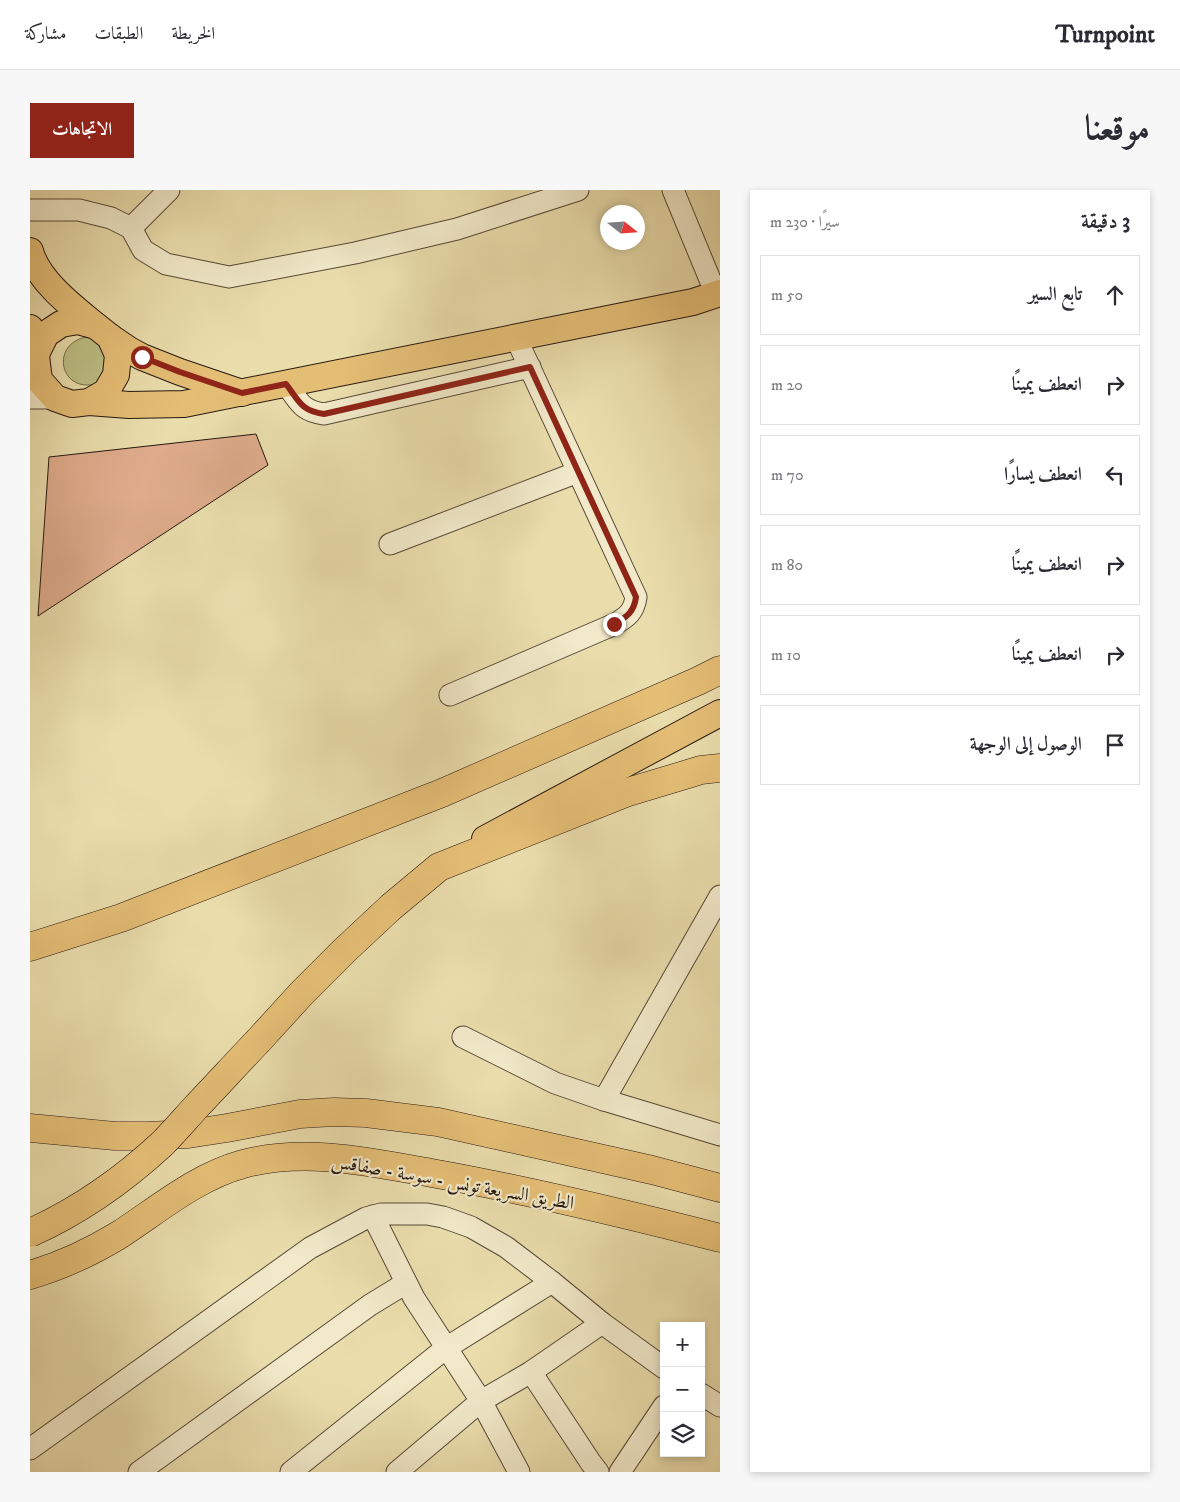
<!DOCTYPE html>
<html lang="ar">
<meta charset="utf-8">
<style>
body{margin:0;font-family:"IM FELL DW Pica",Amiri,serif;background:#f7f7f7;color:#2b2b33;direction:rtl}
.controls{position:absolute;right:15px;bottom:15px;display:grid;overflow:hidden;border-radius:0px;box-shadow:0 2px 8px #0003}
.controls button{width:45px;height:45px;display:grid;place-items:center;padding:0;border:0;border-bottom:1px solid #e1e1e2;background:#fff;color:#2b2b33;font:25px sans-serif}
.compass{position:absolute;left:570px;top:15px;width:45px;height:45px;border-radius:50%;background:#fff;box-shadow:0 2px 8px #0003;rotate:107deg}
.stop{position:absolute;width:15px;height:15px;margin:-11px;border:4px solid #8f2418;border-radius:50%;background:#fff}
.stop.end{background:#8f2418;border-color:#fff;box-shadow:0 1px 5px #0008}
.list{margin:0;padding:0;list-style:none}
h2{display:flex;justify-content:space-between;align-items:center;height:65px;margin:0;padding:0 20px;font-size:21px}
h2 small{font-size:16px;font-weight:400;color:#7c7c81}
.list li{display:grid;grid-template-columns:32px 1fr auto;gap:15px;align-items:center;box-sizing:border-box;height:80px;margin:0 10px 10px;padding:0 10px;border:1px solid #e1e1e2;border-radius:0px}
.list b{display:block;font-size:19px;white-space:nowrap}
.list em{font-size:16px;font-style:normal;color:#7c7c81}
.icon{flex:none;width:28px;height:28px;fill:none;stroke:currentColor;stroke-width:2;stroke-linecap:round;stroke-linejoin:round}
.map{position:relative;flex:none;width:690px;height:1282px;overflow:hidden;direction:ltr;border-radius:0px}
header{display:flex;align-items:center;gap:30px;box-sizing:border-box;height:70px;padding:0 25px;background:#fff;border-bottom:1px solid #e1e1e2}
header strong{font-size:24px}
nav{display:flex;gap:28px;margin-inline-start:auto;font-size:18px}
.intro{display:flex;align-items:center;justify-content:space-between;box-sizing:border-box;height:120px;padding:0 30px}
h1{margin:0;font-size:35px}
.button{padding:12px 22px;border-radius:0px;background:#8f2418;color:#fff;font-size:18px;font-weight:700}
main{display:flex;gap:30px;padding:0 30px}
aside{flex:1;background:#fff;border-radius:0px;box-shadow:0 2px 8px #0003}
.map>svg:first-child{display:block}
.green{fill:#bdbf85;stroke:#726c4a}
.building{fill:#deac8c;stroke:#261810}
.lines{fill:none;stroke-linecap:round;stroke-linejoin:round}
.minor-casing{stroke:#574937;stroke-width:23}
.major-casing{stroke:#261810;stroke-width:28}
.highway-casing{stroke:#261810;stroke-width:29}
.minor{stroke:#f1e9c9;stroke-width:21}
.major{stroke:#e5be76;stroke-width:26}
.highway{stroke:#e5be76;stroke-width:28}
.highway-bridge-casing{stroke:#261810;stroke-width:29;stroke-linecap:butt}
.highway-bridge{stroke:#e5be76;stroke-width:28}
.route{stroke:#8f2418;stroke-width:6}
.labels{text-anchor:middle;stroke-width:4.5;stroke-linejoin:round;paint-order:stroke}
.street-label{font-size:19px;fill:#261810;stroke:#f1e9c9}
</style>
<header>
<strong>Turnpoint</strong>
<nav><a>الخريطة</a><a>الطبقات</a><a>مشاركة</a></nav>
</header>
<div class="intro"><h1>موقعنا</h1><a class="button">الاتجاهات</a></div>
<main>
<aside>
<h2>3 دقيقة<small>سيرًا · 230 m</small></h2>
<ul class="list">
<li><svg class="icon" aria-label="ahead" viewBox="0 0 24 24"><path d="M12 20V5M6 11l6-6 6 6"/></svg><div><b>تابع السير</b></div><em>50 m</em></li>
<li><svg class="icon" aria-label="right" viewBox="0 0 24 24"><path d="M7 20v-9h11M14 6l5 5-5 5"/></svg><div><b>انعطف يمينًا</b></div><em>20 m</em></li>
<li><svg class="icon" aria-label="left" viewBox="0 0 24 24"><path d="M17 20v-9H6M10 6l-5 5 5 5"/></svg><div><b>انعطف يسارًا</b></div><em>70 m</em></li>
<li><svg class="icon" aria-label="right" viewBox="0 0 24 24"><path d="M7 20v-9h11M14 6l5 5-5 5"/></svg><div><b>انعطف يمينًا</b></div><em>80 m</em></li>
<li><svg class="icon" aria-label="right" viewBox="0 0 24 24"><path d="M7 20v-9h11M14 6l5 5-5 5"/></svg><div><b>انعطف يمينًا</b></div><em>10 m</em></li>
<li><svg class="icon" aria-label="arrive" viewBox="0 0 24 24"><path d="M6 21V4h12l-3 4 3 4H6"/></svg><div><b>الوصول إلى الوجهة</b></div></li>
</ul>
</aside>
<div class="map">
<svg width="690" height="1282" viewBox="0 0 690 1282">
<rect width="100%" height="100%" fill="#eaddac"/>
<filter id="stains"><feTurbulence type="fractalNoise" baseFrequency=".004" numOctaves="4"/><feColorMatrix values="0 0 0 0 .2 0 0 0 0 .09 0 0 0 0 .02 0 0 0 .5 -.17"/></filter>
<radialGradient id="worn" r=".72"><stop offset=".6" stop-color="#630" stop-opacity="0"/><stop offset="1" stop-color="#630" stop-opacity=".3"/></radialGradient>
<!-- green -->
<path class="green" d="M57,147L69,150L81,172L66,194C29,203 20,153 57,147Z"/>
<!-- building -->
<path class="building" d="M226,244L238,275L8,426L19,267Z"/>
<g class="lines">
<defs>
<g id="minor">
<path d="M643,0L686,104"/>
<path d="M0,20H49L81,28L101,38L113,60L136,74L199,87L325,63L427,39L548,0"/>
<path d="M101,38L139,0"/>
<path d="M256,194C269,211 271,221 294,224L500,177"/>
<path d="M0,208H25"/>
<path d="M360,354L548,282"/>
<path d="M420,505L585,434C597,427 604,422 606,407L486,148"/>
<path d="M433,847L525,893L574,910L690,945"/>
<path d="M574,910L690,706"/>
<path d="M343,1026L384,1108L451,1211L489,1282"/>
<path d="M501,1182L561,1273L568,1282"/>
<path d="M671,1204L690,1216"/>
<path d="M0,1259L280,1058L336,1028L351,1024H397L413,1027L441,1037L476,1057L522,1092L572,1133L634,1178"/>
<path d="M109,1282L340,1115L376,1093"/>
<path d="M261,1282L416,1158L522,1092"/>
<path d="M367,1282L451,1211L501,1182L572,1133"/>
<path d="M590,1282L634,1216"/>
</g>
<g id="major">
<path d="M0,61C8,91 43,117 66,136"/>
<path d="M0,138L8,160L6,166L9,190L25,208L42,214L59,212L76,202L86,185L88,165L80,147L66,136L48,131L31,134L16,144L8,160"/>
<path d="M80,147L99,160L112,167L150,182L212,203"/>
<path d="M59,212L99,215L154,214L663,112L690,103"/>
<path d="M455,649L690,523"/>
</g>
<g id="highway">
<path d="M0,757L91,728L412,603L668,491L690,480"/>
<path d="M229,850L271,804L315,760L361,717L409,677L598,602L671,580L690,578"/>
<path d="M0,938L85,946H118L158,944L197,938L270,924L304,922L336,923L408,932L622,980L690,998"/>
<path d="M0,1085C31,1076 61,1062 89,1045C129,1019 166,987 213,974C277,957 344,973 407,984C502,1001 596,1024 690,1048"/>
</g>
</defs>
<!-- minor casing -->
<use href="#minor" class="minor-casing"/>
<!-- major casing -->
<use href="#major" class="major-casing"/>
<!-- highway casing -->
<use href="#highway" class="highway-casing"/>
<!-- minor -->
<use href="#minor" class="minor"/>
<!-- major -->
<use href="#major" class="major"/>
<!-- highway -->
<use href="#highway" class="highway"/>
<defs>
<path id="highway-bridge" d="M0,1043C49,1021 93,990 132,954C144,942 155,929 166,917C187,895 208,872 229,850"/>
</defs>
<!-- highway-bridge casing -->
<use href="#highway-bridge" class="highway-bridge-casing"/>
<!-- highway-bridge -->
<use href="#highway-bridge" class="highway-bridge"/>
</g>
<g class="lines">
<!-- route -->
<path class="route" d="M112,167L150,182L212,203L256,194C269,211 271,221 294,224L500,177L606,407C604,422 597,427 584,434"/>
</g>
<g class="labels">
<!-- street labels -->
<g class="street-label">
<text transform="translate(423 991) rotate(10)" y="7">الطريق السريعة تونس - سوسة - صفاقس</text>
</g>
</g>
<rect width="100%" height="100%" filter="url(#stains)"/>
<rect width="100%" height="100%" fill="url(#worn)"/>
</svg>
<div class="controls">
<button>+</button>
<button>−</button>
<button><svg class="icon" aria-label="layers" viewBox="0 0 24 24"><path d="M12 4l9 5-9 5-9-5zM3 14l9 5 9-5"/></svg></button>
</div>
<svg class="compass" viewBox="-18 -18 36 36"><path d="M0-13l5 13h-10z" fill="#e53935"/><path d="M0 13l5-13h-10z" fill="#7c7c81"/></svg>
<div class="stop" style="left:112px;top:167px"></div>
<div class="stop end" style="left:584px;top:434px"></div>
</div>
</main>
